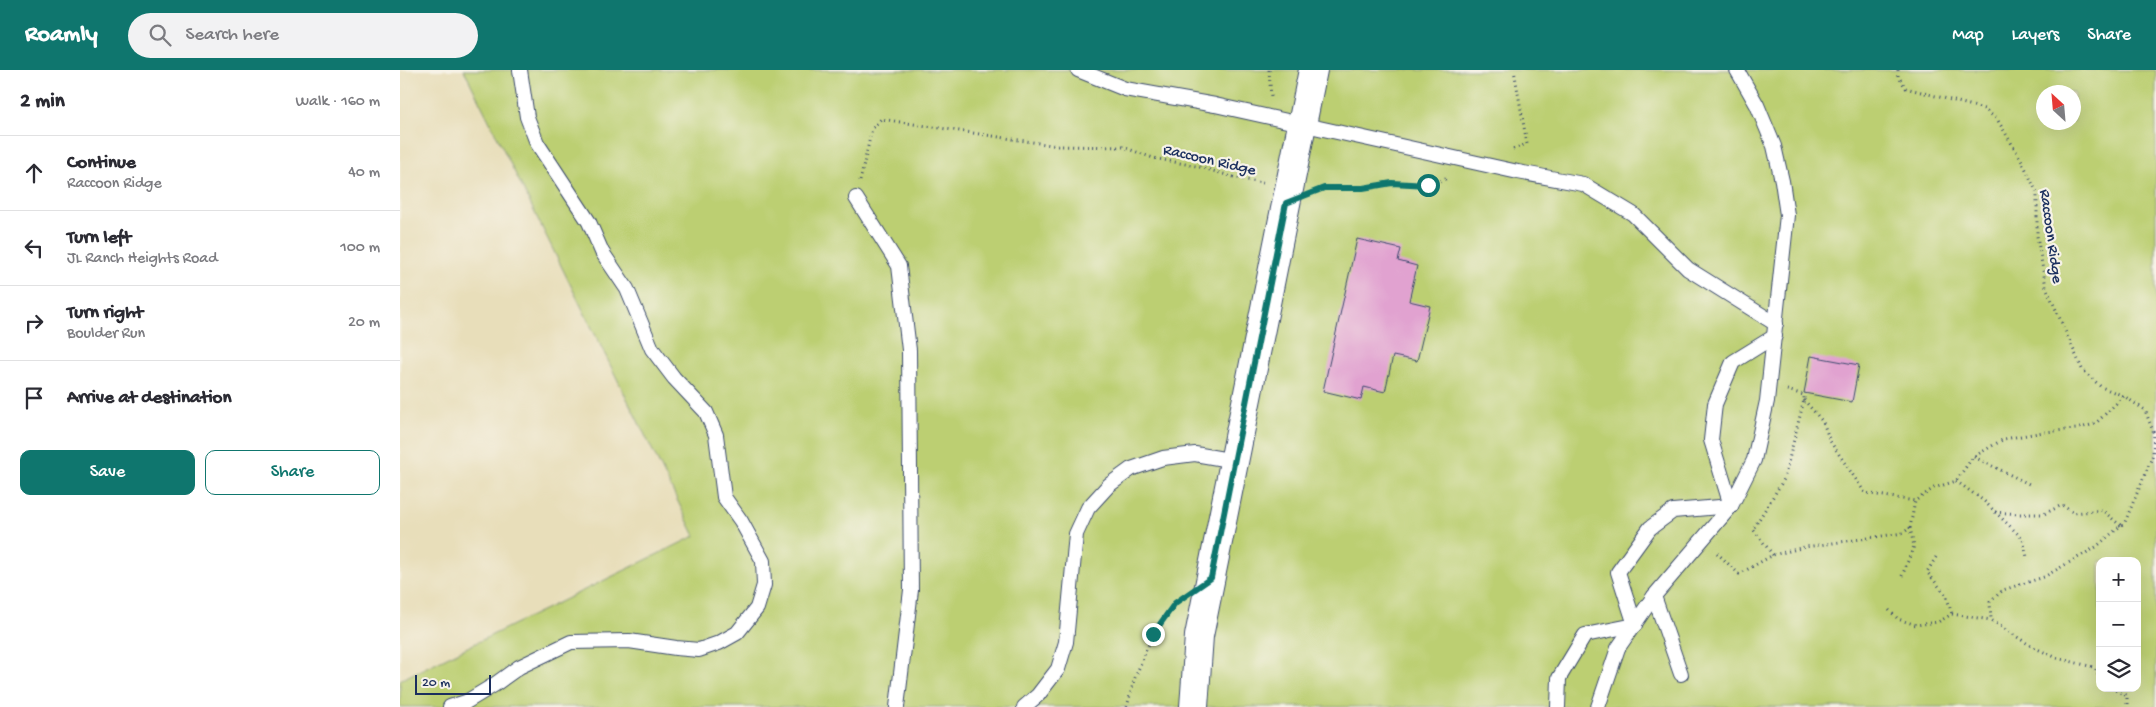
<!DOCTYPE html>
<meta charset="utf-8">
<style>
body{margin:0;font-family:"Gochi Hand",sans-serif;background:#f2f2f3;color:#2b2b33}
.controls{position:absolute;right:15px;bottom:15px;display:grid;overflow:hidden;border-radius:10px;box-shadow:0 5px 20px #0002}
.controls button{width:45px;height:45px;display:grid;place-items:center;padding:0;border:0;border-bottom:1px solid #e1e1e2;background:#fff;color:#2b2b33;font:25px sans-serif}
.compass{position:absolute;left:1636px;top:15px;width:45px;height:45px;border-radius:50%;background:#fff;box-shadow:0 5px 20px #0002;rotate:334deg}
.scale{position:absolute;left:15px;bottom:12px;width:76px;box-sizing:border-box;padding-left:5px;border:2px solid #1b2f5e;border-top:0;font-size:14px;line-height:18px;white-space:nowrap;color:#1b2f5e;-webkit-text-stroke:4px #f7f3e8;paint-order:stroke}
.stop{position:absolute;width:15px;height:15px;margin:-11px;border:4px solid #0f766e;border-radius:50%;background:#fff}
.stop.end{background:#0f766e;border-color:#fff;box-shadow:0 1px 5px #0008}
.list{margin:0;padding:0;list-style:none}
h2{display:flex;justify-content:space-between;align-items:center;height:65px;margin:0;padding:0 20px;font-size:21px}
h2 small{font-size:16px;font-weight:400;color:#7c7c81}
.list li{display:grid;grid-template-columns:32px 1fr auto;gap:15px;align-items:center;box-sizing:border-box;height:75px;padding:0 20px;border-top:1px solid #e1e1e2}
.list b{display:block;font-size:19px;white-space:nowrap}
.list p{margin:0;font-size:16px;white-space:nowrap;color:#7c7c81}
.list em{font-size:16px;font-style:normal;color:#7c7c81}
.actions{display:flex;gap:10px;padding:15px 20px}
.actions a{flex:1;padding:11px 0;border:1px solid #0f766e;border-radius:10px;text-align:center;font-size:18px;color:#0f766e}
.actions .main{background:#0f766e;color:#fff}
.icon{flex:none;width:28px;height:28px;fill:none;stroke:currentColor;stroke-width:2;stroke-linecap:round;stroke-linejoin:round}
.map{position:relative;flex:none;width:1756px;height:637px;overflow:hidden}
header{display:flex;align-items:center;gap:30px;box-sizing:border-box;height:70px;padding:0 25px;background:#0f766e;color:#fff}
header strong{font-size:24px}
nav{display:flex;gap:28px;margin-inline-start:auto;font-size:18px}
.search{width:350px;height:45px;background:#f2f2f3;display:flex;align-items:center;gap:12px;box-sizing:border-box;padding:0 18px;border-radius:28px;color:#7c7c81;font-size:19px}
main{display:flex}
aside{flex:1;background:#fff}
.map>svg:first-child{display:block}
.green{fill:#bccf72;stroke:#6c7f68;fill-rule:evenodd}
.building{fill:#e1a2d0}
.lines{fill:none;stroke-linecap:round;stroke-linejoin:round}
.lane-casing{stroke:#3a496c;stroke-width:16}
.street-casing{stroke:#3a496c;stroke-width:30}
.path{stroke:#3a496c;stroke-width:3;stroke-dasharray:1 4;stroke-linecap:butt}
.lane{stroke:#fff;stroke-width:14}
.street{stroke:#fff;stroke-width:28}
.route{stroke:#0f766e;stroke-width:6}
.labels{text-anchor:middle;stroke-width:4.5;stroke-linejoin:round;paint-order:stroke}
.street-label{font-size:16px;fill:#1b2f5e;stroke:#f7f3e8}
</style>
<header>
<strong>Roamly</strong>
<div class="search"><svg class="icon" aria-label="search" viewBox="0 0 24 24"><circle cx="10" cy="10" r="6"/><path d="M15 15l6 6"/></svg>Search here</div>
<nav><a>Map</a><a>Layers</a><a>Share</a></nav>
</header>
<main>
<aside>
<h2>2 min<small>Walk · 160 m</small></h2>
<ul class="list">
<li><svg class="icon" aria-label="ahead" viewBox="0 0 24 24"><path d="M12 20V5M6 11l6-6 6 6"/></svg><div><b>Continue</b><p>Raccoon Ridge</p></div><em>40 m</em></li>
<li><svg class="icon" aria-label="left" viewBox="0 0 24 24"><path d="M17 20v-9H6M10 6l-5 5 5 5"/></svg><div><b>Turn left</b><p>JL Ranch Heights Road</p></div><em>100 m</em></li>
<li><svg class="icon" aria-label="right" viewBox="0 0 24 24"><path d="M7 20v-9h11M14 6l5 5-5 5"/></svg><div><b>Turn right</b><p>Boulder Run</p></div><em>20 m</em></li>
<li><svg class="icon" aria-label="arrive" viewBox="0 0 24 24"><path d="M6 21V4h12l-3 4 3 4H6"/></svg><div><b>Arrive at destination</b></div></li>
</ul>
<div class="actions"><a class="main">Save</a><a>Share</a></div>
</aside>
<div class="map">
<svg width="1756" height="637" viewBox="0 0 1756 637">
<rect width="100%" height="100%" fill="#f7f3e8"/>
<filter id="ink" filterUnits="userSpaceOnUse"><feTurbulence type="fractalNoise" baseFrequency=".02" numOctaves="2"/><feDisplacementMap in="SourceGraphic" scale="10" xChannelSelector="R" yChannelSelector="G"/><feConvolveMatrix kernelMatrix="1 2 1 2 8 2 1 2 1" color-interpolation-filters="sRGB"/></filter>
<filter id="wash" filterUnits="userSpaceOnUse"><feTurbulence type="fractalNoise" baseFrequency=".0096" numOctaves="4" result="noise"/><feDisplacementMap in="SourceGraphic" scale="20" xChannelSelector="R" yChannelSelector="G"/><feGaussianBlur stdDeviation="1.12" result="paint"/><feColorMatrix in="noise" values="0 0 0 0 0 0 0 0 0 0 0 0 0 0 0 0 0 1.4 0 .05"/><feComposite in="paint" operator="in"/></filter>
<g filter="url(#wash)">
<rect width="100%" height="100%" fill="#e8deba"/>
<!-- green -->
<path class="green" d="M64,0H1756V637H0V610L295,466ZM1644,22H1674V52H1644ZM1700,491H1737V618H1700Z"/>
<g id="blocks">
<!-- building -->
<g class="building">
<path d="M957,169L1001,179L998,191L1017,196L1009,231L1030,236L1017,291L993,286L985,322L964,317L961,330L923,321Z"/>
<path d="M1411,286L1459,295L1452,332L1404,323Z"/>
</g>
</g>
</g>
<g filter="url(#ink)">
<use href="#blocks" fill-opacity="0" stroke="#3a496c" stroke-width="1"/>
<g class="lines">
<defs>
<g id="lane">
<path d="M678,0L725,19L815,35L1118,102L1183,114L1233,144L1288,199L1376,254"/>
<path d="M456,128L499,196L509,280L511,520L497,637"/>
<path d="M1254,526L1281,604"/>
<path d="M50,637L66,632L94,615L119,597L171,572L229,571L276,578L299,580L319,573L337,563L357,538L364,515L363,491L341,451L324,427L316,365L306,342L274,308L252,279L227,219L202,182L189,152L137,73L127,47L120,0"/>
<path d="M624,637L638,625L658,599L666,572L676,464L688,438L709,415L731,399L763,388L795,384L835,391"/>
<path d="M1158,637L1159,608L1185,565L1235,555L1218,502L1250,458L1273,441L1331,436L1311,370L1315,334L1333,292L1375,266"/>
<path d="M1198,637L1218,578L1254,526L1331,436L1354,390L1367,331L1387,145L1382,111L1374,76L1357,35L1337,0"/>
</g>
<path id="street" d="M794,637L799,566L913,0"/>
</defs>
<!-- lane casing -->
<use href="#lane" class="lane-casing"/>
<!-- street casing -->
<use href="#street" class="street-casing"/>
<!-- path -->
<g class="path">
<path d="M869,0L871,27"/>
<path d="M1498,0V6L1506,18L1584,39L1597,49L1622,91L1637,123V166L1646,217L1682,299L1701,317L1724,326L1745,340L1754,364L1753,385L1725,452L1696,477L1644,507L1603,520L1590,532L1591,550L1631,576L1657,588L1693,597L1700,608"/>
<path d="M1113,79L1127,74L1114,0"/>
<path d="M460,111L472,59L481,49L658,76L723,77L753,88L796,96L837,108L863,113"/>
<path d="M917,121L924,118H963L992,113L1029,115L1048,108"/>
<path d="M1404,330L1423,352L1430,371L1465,423L1515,431"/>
<path d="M1574,387L1629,414"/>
<path d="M1556,411L1584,431L1623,469L1627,487"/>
<path d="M1595,442L1619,444H1644L1662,435L1674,443L1702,440L1721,456"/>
<path d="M1317,483L1339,504L1373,485L1405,477L1503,463L1510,458L1515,431L1534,418L1556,411L1573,387L1604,369L1644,362L1676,359L1695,354L1724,326"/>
<path d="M1373,485L1353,459L1384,409L1404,330V325L1387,320"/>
<path d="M1536,487L1527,502L1546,525L1552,544"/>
<path d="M1502,506L1514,476L1510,458"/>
<path d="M1489,540L1498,549L1516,555L1538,552L1552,544L1591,550"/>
<path d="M1711,618L1727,626V637"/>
<path d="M727,637L734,610L753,564L775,533L779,530"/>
</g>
<!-- lane -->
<use href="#lane" class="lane"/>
<!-- street -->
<use href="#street" class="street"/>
</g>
</g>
<g class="lines" filter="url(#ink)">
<!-- route -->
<path class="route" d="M753,564L775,533L811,508L886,133L924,118H963L992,113L1028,115"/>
</g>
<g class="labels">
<!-- street labels -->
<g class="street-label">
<text transform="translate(810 88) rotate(13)" y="6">Raccoon Ridge</text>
<text transform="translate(1653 166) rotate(82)" y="6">Raccoon Ridge</text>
</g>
</g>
</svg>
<div class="controls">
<button>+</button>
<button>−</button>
<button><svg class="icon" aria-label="layers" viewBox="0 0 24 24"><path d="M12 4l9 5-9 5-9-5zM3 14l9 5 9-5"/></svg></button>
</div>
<svg class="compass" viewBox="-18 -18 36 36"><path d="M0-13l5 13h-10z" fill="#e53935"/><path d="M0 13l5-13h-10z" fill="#7c7c81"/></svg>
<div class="scale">20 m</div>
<div class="stop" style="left:1028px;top:115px"></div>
<div class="stop end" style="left:753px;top:564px"></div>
</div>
</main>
